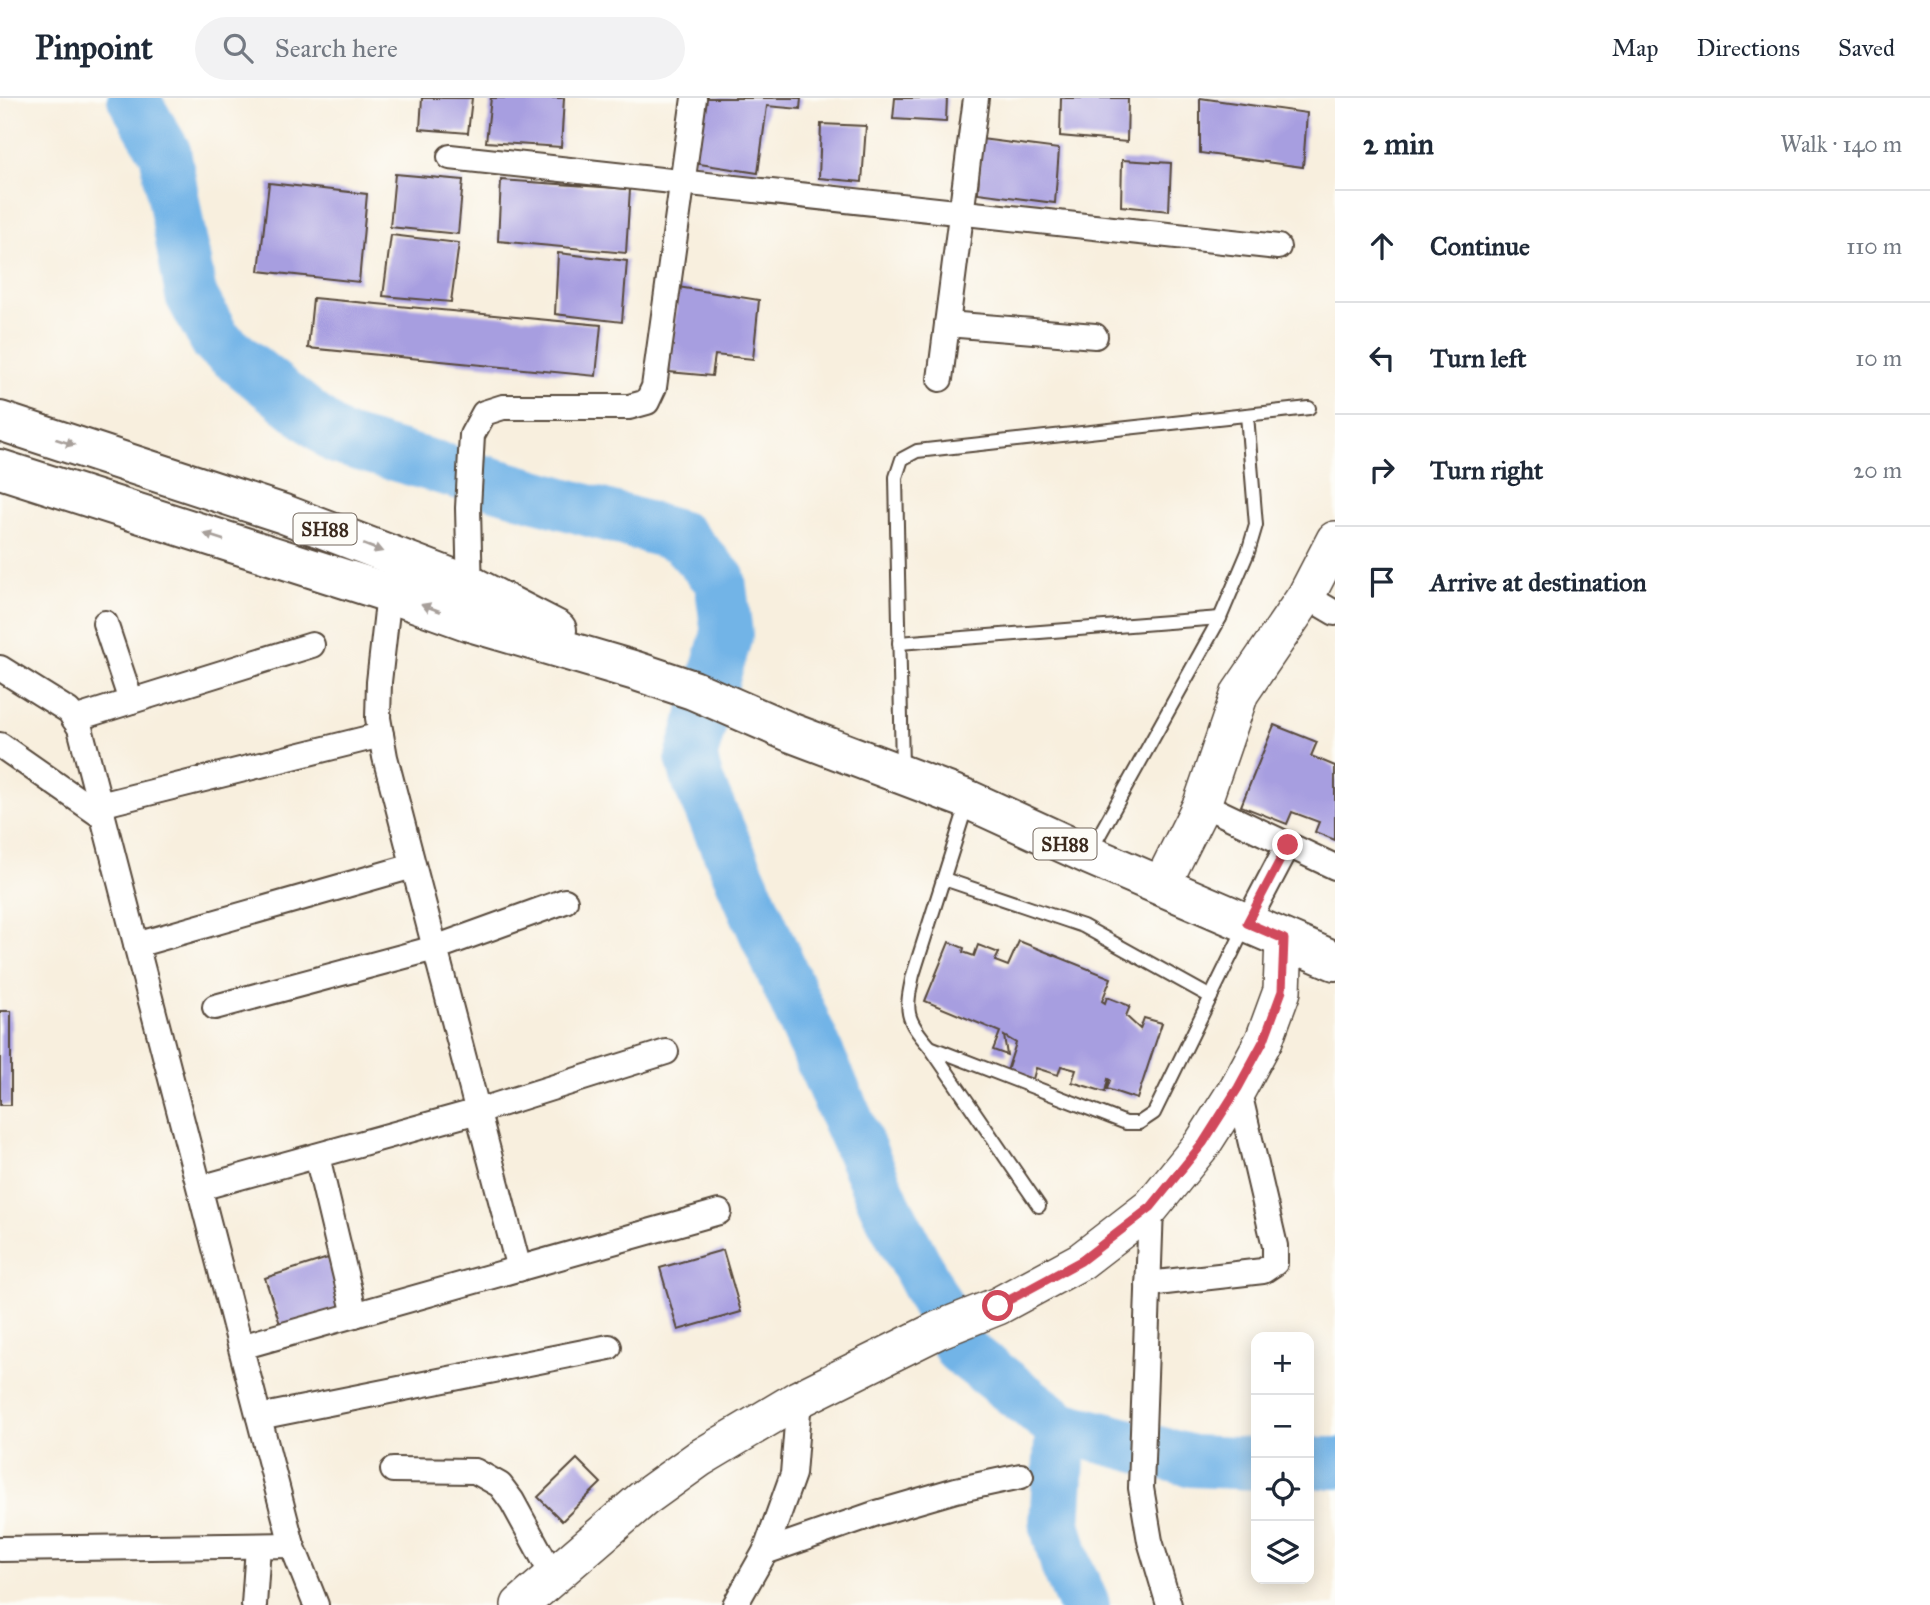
<!DOCTYPE html>
<meta charset="utf-8">
<style>
body{margin:0;font-family:"IM FELL Great Primer",serif;background:#f2f2f3;color:#1f2937}
.controls{position:absolute;right:21px;bottom:21px;display:grid;overflow:hidden;border-radius:14px;box-shadow:0 4px 18px #0003}
.controls button{width:63px;height:63px;display:grid;place-items:center;padding:0;border:0;border-bottom:2px solid #e0e1e3;background:#fff;color:#1f2937;font:35px sans-serif}
.stop{position:absolute;width:21px;height:21px;margin:-16px;border:5px solid #d1495b;border-radius:50%;background:#fff}
.stop.end{background:#d1495b;border-color:#fff;box-shadow:0 2px 7px #0008}
.list{margin:0;padding:0;list-style:none}
h2{display:flex;justify-content:space-between;align-items:center;height:91px;margin:0;padding:0 28px;font-size:30px}
h2 small{font-size:23px;font-weight:400;color:#747a83}
.list li{display:grid;grid-template-columns:46px 1fr auto;gap:21px;align-items:center;box-sizing:border-box;height:112px;padding:0 28px;border-top:2px solid #e0e1e3}
.list b{display:block;font-size:26px;white-space:nowrap}
.list em{font-size:23px;font-style:normal;color:#747a83}
.icon{flex:none;width:38px;height:38px;fill:none;stroke:currentColor;stroke-width:2;stroke-linecap:round;stroke-linejoin:round}
.map{position:relative;flex:none;width:1335px;height:1507px;overflow:hidden}
header{display:flex;align-items:center;gap:42px;box-sizing:border-box;height:98px;padding:0 35px;background:#fff;border-bottom:2px solid #e0e1e3}
header strong{font-size:33px}
nav{display:flex;gap:38px;margin-inline-start:auto;font-size:24px}
.search{width:490px;height:63px;background:#f2f2f3;display:flex;align-items:center;gap:18px;box-sizing:border-box;padding:0 24px;border-radius:38px;color:#747a83;font-size:26px}
main{display:flex}
aside{flex:1;background:#fff}
.map>svg:first-child{display:block}
.lines{fill:none;stroke-linecap:round;stroke-linejoin:round}
.river{stroke:#72b4e7;stroke-width:52}
.building{fill:#a79ee0}
.lane-casing{stroke:#57483b;stroke-width:16}
.street-casing{stroke:#57483b;stroke-width:28}
.secondary-casing{stroke:#57483b;stroke-width:40}
.primary-casing{stroke:#57483b;stroke-width:42}
.lane{stroke:#fff;stroke-width:12}
.street{stroke:#fff;stroke-width:24}
.secondary{stroke:#fff;stroke-width:37}
.primary{stroke:#fff;stroke-width:38}
.oneway{fill:#a79f9a}
.route{stroke:#d1495b;stroke-width:9}
.labels{text-anchor:middle;stroke-width:5;stroke-linejoin:round;paint-order:stroke}
.shield{fill:#fdfcf7;stroke:#75695f;stroke-width:2}
.shield-label{font-size:19px;font-weight:bold;fill:#3b2a1e}
</style>
<header>
<strong>Pinpoint</strong>
<div class="search"><svg class="icon" aria-label="search" viewBox="0 0 24 24"><circle cx="10" cy="10" r="6"/><path d="M15 15l6 6"/></svg>Search here</div>
<nav><a>Map</a><a>Directions</a><a>Saved</a></nav>
</header>
<main>
<div class="map">
<svg width="1335" height="1507" viewBox="0 0 1335 1507">
<rect width="100%" height="100%" fill="#fdfcf7"/>
<filter id="ink" filterUnits="userSpaceOnUse"><feTurbulence type="fractalNoise" baseFrequency=".0143" numOctaves="2"/><feDisplacementMap in="SourceGraphic" scale="14" xChannelSelector="R" yChannelSelector="G"/><feConvolveMatrix kernelMatrix="1 2 1 2 8 2 1 2 1" color-interpolation-filters="sRGB"/></filter>
<filter id="wash" filterUnits="userSpaceOnUse"><feTurbulence type="fractalNoise" baseFrequency=".00686" numOctaves="4" result="noise"/><feDisplacementMap in="SourceGraphic" scale="28" xChannelSelector="R" yChannelSelector="G"/><feGaussianBlur stdDeviation="1.57" result="paint"/><feColorMatrix in="noise" values="0 0 0 0 0 0 0 0 0 0 0 0 0 0 0 0 0 1.4 0 .05"/><feComposite in="paint" operator="in"/></filter>
<g filter="url(#wash)">
<rect width="100%" height="100%" fill="#f8efde"/>
<g class="lines">
<!-- river -->
<g class="river">
<path d="M133,0L165,54L191,197L216,243L338,341L681,439L720,482L727,536L691,659L698,684L886,1109L960,1251L1061,1329L1192,1363L1256,1366"/>
<path d="M1061,1329L1055,1426L1067,1469L1084,1507"/>
<path d="M1309,1365H1335"/>
</g>
</g>
<g id="blocks">
<!-- building -->
<g class="building">
<path d="M422,0H472L468,35L420,31Z"/>
<path d="M491,0H564L561,49L486,44Z"/>
<path d="M701,0H801L800,11L767,8L758,75L693,65Z"/>
<path d="M895,0H947L946,24L893,21Z"/>
<path d="M1061,0H1128L1127,44L1060,38Z"/>
<path d="M1200,0L1307,15L1303,69L1200,55Z"/>
<path d="M821,26L866,28L862,84L819,80Z"/>
<path d="M981,41L1059,51L1055,105L978,95Z"/>
<path d="M1122,62L1171,65L1169,113L1121,108Z"/>
<path d="M395,76L463,82L458,136L390,129Z"/>
<path d="M501,82L630,91L626,155L498,143Z"/>
<path d="M269,85L367,96L359,184L259,173Z"/>
<path d="M391,137L459,145L451,204L383,198Z"/>
<path d="M558,155L627,163L622,224L555,216Z"/>
<path d="M678,189L759,202L753,261L715,257L712,278L669,274Z"/>
<path d="M313,200L601,227L596,278L308,250Z"/>
<path d="M1274,627L1317,644L1311,658L1335,668V742L1315,734L1319,724L1292,714L1287,726L1241,708Z"/>
<path d="M1019,843L1111,880L1102,903L1105,905L1107,899L1130,908L1126,918L1140,931L1144,920L1162,925L1137,1001L1107,991L1110,982L1108,981L1105,994L1072,984L1076,972L1061,968L1058,977L1036,970L1033,981L1007,973L1016,945L1004,938L1007,957L993,952L1000,934L925,903L949,844L964,850L963,854L974,858L978,847L999,855L995,863L1008,868Z"/>
<rect x="0" y="913" width="11" height="94"/>
<path d="M723,1152L741,1214L678,1232L660,1170Z"/>
<path d="M328,1160L344,1209L281,1229L265,1180Z"/>
<path d="M577,1361L601,1385L562,1423L538,1399Z"/>
</g>
</g>
</g>
<g filter="url(#ink)">
<use href="#blocks" fill-opacity="0" stroke="#57483b" stroke-width="2"/>
<g class="lines">
<defs>
<g id="lane">
<path d="M899,545L1220,520"/>
<path d="M902,670L896,379L902,361L917,353L1309,310"/>
<path d="M967,706L913,877C905,913 905,921 930,949L1126,1025H1139L1154,1015L1246,827"/>
<path d="M1091,752L1220,520L1248,454L1256,427L1247,317"/>
<path d="M944,781L1083,828L1211,899"/>
<path d="M930,949L1039,1108"/>
</g>
<g id="street">
<path d="M450,59L1278,149"/>
<path d="M947,226L1095,238"/>
<path d="M940,281L976,0"/>
<path d="M389,495L379,584L378,620L385,659L519,1171"/>
<path d="M1306,498L1335,515"/>
<path d="M470,499L468,410L472,337L484,315L503,309H629L647,304L654,289L694,0"/>
<path d="M105,525L131,603"/>
<path d="M0,570L69,613L80,630L292,1447L316,1507"/>
<path d="M74,621L312,547"/>
<path d="M0,647L103,719"/>
<path d="M1202,706L1335,769"/>
<path d="M100,707L381,637"/>
<path d="M1247,825L1288,747"/>
<path d="M136,847L413,768"/>
<path d="M215,909L435,850L565,803"/>
<path d="M317,1058L355,1217"/>
<path d="M200,1090L478,1013L666,954"/>
<path d="M1151,1109L1141,1390L1150,1443L1169,1507"/>
<path d="M1148,1186L1263,1173L1275,1165V1148L1238,990"/>
<path d="M241,1249L719,1114"/>
<path d="M259,1319L609,1249"/>
<path d="M393,1372L475,1373L500,1387L512,1403L553,1478"/>
<path d="M0,1451L292,1447"/>
<path d="M765,1454L877,1415L956,1392L1021,1378"/>
<path d="M254,1507L258,1448"/>
<path d="M735,1507L765,1454L793,1376L799,1301"/>
</g>
<g id="secondary">
<path d="M1161,788L1202,706L1240,595L1306,498L1335,442"/>
<path d="M520,1507L643,1401L700,1360L799,1301L938,1232L998,1208L1081,1163L1151,1109L1203,1045L1238,990L1264,942L1282,893L1284,841"/>
</g>
<g id="primary">
<path d="M0,323L284,416L470,487L557,532"/>
<path d="M0,371L389,495L470,524L636,573L693,592L792,635L969,702L1089,757L1335,863"/>
</g>
</defs>
<!-- lane casing -->
<use href="#lane" class="lane-casing"/>
<!-- street casing -->
<use href="#street" class="street-casing"/>
<!-- secondary casing -->
<use href="#secondary" class="secondary-casing"/>
<!-- primary casing -->
<use href="#primary" class="primary-casing"/>
<!-- lane -->
<use href="#lane" class="lane"/>
<!-- street -->
<use href="#street" class="street"/>
<!-- secondary -->
<use href="#secondary" class="secondary"/>
<!-- primary -->
<use href="#primary" class="primary"/>
</g>
<!-- one-way arrows -->
<defs><path id="oneway-solid" d="M-6-.8H1V-3.2L6.5 0L1 3.2V.8H-6Z" transform="scale(1.75)"/></defs>
<g class="oneway">
<use href="#oneway-solid" transform="translate(65 344) rotate(18)"/>
<use href="#oneway-solid" transform="translate(214 439) rotate(-162)"/>
<use href="#oneway-solid" transform="translate(373 450) rotate(21)"/>
<use href="#oneway-solid" transform="translate(431 510) rotate(-160)"/>
</g>
</g>
<g class="lines" filter="url(#ink)">
<!-- route -->
<path class="route" d="M998,1208L1081,1163L1151,1109L1203,1045L1238,990L1264,942L1282,893L1284,841L1247,825L1288,747"/>
</g>
<g class="labels">
<!-- shield labels -->
<g class="shield">
<rect x="293.5" y="415.5" width="63" height="31" rx="5"/>
<rect x="1033.5" y="730.5" width="63" height="31" rx="5"/>
</g>
<g class="shield-label">
<text x="325" y="438">SH88</text>
<text x="1065" y="753">SH88</text>
</g>
</g>
</svg>
<div class="controls">
<button>+</button>
<button>−</button>
<button><svg class="icon" aria-label="locate" viewBox="0 0 24 24"><circle cx="12" cy="12" r="6"/><path d="M12 2v4M12 18v4M2 12h4M18 12h4"/></svg></button>
<button><svg class="icon" aria-label="layers" viewBox="0 0 24 24"><path d="M12 4l9 5-9 5-9-5zM3 14l9 5 9-5"/></svg></button>
</div>
<div class="stop" style="left:998px;top:1208px"></div>
<div class="stop end" style="left:1288px;top:747px"></div>
</div>
<aside>
<h2>2 min<small>Walk · 140 m</small></h2>
<ul class="list">
<li><svg class="icon" aria-label="ahead" viewBox="0 0 24 24"><path d="M12 20V5M6 11l6-6 6 6"/></svg><div><b>Continue</b></div><em>110 m</em></li>
<li><svg class="icon" aria-label="left" viewBox="0 0 24 24"><path d="M17 20v-9H6M10 6l-5 5 5 5"/></svg><div><b>Turn left</b></div><em>10 m</em></li>
<li><svg class="icon" aria-label="right" viewBox="0 0 24 24"><path d="M7 20v-9h11M14 6l5 5-5 5"/></svg><div><b>Turn right</b></div><em>20 m</em></li>
<li><svg class="icon" aria-label="arrive" viewBox="0 0 24 24"><path d="M6 21V4h12l-3 4 3 4H6"/></svg><div><b>Arrive at destination</b></div></li>
</ul>
</aside>
</main>
